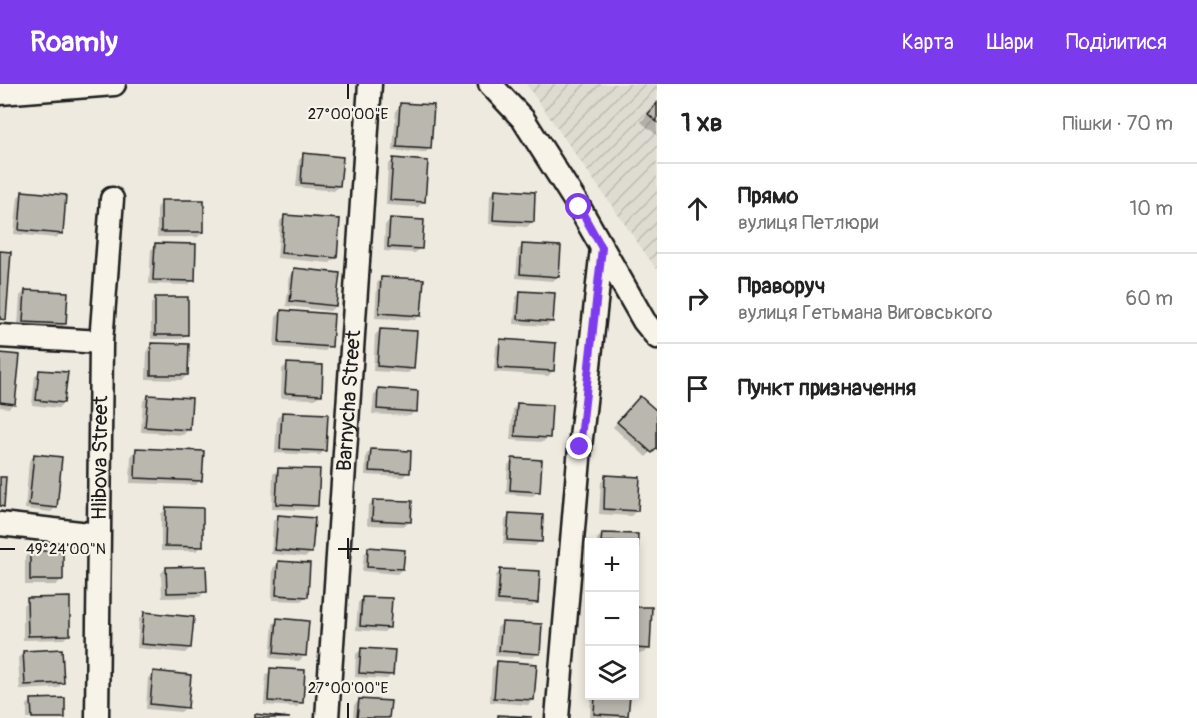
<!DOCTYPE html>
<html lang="uk">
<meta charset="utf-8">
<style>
body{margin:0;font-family:Pangolin,sans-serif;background:#f2f2f2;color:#222}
.controls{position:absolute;right:18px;bottom:18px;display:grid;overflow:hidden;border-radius:0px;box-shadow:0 3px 9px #0003}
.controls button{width:54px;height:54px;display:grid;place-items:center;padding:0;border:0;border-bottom:2px solid #e0e0e0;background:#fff;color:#222;font:30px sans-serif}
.stop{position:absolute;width:18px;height:18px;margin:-14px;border:4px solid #7c3aed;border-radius:50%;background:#fff}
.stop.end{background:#7c3aed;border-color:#fff;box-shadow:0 2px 6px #0008}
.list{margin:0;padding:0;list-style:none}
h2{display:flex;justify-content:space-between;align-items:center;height:78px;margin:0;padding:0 24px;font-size:26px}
h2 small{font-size:20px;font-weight:400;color:#767676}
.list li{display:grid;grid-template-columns:39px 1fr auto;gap:18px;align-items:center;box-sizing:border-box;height:90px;padding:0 24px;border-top:2px solid #e0e0e0}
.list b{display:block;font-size:22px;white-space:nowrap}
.list p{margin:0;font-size:20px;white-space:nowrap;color:#767676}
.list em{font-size:20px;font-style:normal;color:#767676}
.icon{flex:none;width:33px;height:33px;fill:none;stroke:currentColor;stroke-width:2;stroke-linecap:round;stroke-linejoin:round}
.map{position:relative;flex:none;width:657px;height:634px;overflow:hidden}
header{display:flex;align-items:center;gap:36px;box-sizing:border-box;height:84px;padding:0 30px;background:#7c3aed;color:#fff}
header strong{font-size:28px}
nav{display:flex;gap:33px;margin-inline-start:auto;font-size:21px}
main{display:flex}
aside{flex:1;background:#fff}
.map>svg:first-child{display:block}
.industrial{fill:url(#industrial-furrows)}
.shadow{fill:#0003}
.building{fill:#bab7af;stroke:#1c1c1c;stroke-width:1.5}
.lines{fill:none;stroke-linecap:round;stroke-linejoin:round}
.minor-casing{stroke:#1c1c1c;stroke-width:27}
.minor{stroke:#f7f3e8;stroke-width:22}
.route{stroke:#7c3aed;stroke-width:8}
.ticks{fill:none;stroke:#1c1c1c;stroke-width:2}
.labels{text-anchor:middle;stroke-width:4.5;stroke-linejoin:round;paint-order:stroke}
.street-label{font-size:21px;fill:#1c1c1c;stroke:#f7f3e8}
.ticks-label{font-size:15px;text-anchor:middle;fill:#1c1c1c;stroke:#f7f3e8;stroke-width:4.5;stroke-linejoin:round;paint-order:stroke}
</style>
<header>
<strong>Roamly</strong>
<nav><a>Карта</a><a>Шари</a><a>Поділитися</a></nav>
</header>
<main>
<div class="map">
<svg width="657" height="634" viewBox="0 0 657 634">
<defs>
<pattern id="industrial-furrows" width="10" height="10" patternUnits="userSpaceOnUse" patternTransform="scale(1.5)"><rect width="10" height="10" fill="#dedbd1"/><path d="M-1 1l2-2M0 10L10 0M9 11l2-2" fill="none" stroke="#bebbb3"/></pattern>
</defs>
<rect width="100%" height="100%" fill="#eeeae0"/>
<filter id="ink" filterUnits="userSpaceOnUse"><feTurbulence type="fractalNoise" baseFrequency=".0167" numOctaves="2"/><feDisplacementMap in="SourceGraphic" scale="12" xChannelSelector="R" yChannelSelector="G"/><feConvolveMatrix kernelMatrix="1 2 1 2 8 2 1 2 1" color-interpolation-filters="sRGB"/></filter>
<g filter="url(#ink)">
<!-- industrial -->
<path class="industrial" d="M526,0H657V187V186Z"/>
<!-- shadow -->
<g class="shadow">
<path d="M657,19V51L641,38Z"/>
<path d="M401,21L430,64L425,69L393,67L396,26Z"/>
<path d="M304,71L339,102L334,107L296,103L299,76Z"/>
<path d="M393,76L423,118L418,123L386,121L388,81Z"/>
<path d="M495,106L532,138L527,143L489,140L490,111Z"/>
<path d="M23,108L61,149L56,154L14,150L18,113Z"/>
<path d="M162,118L203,148L198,153H157V123Z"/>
<path d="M285,132L335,174L330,179L277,174L280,137Z"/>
<path d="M390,136L420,164L415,169L384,167L385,141Z"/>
<path d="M156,161L193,196L188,201L149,200L151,166Z"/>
<path d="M523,161L558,192L553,197L516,194L518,166Z"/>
<path d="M295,186L335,222L330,227L286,222L290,191Z"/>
<path d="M382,194L420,231L415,236L375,234L377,199Z"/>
<path d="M25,207L65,240L60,245L18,242L20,212Z"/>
<path d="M521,208L552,237L547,242L514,240L516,213Z"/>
<path d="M156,215L187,250L182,255H151V220Z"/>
<path d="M281,228L330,262L325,267L274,263L276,233Z"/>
<path d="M380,246L413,284L408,289L373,287L375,251Z"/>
<path d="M501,257L553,287L548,292L494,288L496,262Z"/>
<path d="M152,261L187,291L182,296L146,295L147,266Z"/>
<path d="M0,270L14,319L9,324L0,323Z"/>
<path d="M287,280L321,310L315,315L281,314L282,285Z"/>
<path d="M40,287L63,319L58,324L32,321L35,292Z"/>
<path d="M379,306L415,327L410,332L372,330L374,311Z"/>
<path d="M148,312L188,346L183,351L141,348L143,317Z"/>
<path d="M635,318L657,329V362L646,373L613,343Z"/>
<path d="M518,320L548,353L543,358L510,356L513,325Z"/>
<path d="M282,329L325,366L320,371L275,369L277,334Z"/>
<path d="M136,366L201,396L196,401L130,399L131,371Z"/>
<path d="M371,366L408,388L403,393L365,391L366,371Z"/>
<path d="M34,372L56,423L51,428L25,425L29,377Z"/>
<path d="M513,376L538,407L533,412L506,410L508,381Z"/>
<path d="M279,385L317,421L312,426L272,425L273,390Z"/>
<path d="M606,393L636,427L631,432L599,430L601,398Z"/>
<path d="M373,417L410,437L405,442L367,441L368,422Z"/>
<path d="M166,425L201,462L196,467H161V430Z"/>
<path d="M510,431L540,457L535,462L503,460L505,436Z"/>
<path d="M278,432L311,468L306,473L271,470L273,437Z"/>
<path d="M602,450L637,451L634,490V458H597V455Z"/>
<path d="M369,465L402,485L397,490L362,487L364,470Z"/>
<path d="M30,468L61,496L56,501H25V473Z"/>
<path d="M279,479L306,512L301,517L272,516L273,484Z"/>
<path d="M166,484L205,507L200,513L162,514L161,489Z"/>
<path d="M501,486L537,518L532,523L494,521L496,491Z"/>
<path d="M363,514L389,543L384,548L356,546L358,519Z"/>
<path d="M28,516L69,550L64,555L23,556V521Z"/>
<path d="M634,524L649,564L644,569H634Z"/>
<path d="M144,530L190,564L185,569L137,564L139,535Z"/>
<path d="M278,535L304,572L299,577L270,574L273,540Z"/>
<path d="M502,539L538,569L533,574L495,572L497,544Z"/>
<path d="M362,565L392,590L387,595L355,593L356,570Z"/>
<path d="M23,569L63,599L58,604L20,606L18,574Z"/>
<path d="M497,579L533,616L528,621L490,618L492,584Z"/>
<path d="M271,586L302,618L297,623L264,621L266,591Z"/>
<path d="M153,589L186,623L181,628L146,625L148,594Z"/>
<path d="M591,612H628L626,632L624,634H590Z"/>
<path d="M32,616L64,634H27V621Z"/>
<path d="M359,616L388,634H353L354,621Z"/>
</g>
<!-- building -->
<g class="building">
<path d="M400,19L434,21L431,65L397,63Z"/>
<path d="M657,19V38L648,30Z"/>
<path d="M303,69L343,73L340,102L301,99Z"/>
<path d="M393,74L428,77L425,118L390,116Z"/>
<path d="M495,105L535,108L534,138L493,136Z"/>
<path d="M22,107L66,111L63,150L19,146Z"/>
<rect x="161" y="116" width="43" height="32"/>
<path d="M284,131L340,135L337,174L281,169Z"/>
<path d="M390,134L424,136L422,165L388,163Z"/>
<path d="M155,159L196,160L195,197L153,196Z"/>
<path d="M522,160L561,162L559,193L520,190Z"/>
<path d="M0,167L11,168L6,236L0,235Z"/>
<path d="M294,184L340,189L336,222L290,217Z"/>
<path d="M381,193L424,195L421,232L379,229Z"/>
<path d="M25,206L68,208L66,240L23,238Z"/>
<path d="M520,207L555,209L553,238L518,235Z"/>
<rect x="155" y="213" width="33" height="38"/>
<path d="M281,226L334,230L332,263L279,259Z"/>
<path d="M380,245L417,247L414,285L377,282Z"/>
<path d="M500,255L556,259L554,287L498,284Z"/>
<path d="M151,259L189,260L188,291H151Z"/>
<path d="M0,269L20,271L15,320L0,318Z"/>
<path d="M287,279L323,281L322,311L285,309Z"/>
<path d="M39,286L68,288L64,319L36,316Z"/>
<path d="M378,304L418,307L417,328L377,325Z"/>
<path d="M148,311L192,314L190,346L145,343Z"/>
<path d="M640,312L657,327V364L652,369L617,338Z"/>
<path d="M517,319L552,321L550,354L515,352Z"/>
<path d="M282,328L328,330L326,367L280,365Z"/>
<path d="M136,364L204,367L202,397L135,394Z"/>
<path d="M371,365L411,367L410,389L369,387Z"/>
<path d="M34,370L62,373L57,424L29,421Z"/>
<path d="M512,374L542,376L540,408L510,406Z"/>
<path d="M278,384L320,385L318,422L276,420Z"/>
<path d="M605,391L640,393L638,427L604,425Z"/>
<path d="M0,393H6L4,423L0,422Z"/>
<path d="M373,416L412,417L411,438L372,436Z"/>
<path d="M166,423L203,424V463L165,462Z"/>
<path d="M509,429L543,431L542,458L507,456Z"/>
<path d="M278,431L315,434L312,469L275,466Z"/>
<path d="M602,449L638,450L637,490H634V458H601Z"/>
<path d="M368,463L405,466L403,485L367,483Z"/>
<rect x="30" y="467" width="33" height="29"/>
<path d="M278,477L310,479L308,513L276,511Z"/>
<path d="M206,482L207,508L167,509L166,483Z"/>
<path d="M500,485L540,487L538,519L498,516Z"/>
<path d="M70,513V551L28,552L27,514Z"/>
<path d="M362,513L392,514L390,544L360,542Z"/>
<path d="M634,523H652L650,565L634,564Z"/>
<path d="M144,528L194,533L191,564L141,560Z"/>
<path d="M277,534L309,537L306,572L274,569Z"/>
<path d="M502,538L542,540L540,570L499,567Z"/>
<path d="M361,564L395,566L393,591L359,589Z"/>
<path d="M62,565L64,599L25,601L23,567Z"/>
<path d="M497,577L537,580L534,616L494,614Z"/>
<path d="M270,584L305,586L303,619L268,617Z"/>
<path d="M153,587L191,591L188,624L150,620Z"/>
<path d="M595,612H630L628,632L594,630Z"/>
<path d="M65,614V634H32L31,615Z"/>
<path d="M359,615L391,617L389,634H357Z"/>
<path d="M255,630L290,634H255Z"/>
<path d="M498,631L532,633L498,634Z"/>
</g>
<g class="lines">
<defs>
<g id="minor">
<path d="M490,0L523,35L579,123L644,237L657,253"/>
<path d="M0,9L114,0"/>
<path d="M0,252L101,258"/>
<path d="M0,440L98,451"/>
<path id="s1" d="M97,634L101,258L112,115"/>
<path id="s2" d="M327,634L370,0"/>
<path d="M557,634L580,363L602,164"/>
</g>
</defs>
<!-- minor casing -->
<use href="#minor" class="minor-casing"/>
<!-- minor -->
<use href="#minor" class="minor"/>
</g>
</g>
<g class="lines" filter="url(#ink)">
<!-- route -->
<path class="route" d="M579,123L602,164L580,363"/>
</g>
<!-- ticks -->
<path class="ticks" d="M348,0V15M348,454V475M0,465H15M338,465H359M348,619V634"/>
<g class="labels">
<!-- street labels -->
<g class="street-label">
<text dy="7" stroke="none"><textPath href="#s2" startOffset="318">Barnycha Street</textPath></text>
<text dy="7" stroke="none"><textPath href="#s1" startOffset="260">Hlibova Street</textPath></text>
</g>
</g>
<g class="ticks-label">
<text x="348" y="35">27°00'00"E</text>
<text x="66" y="470">49°24'00"N</text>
<text x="348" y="609">27°00'00"E</text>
</g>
</svg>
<div class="controls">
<button>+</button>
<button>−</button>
<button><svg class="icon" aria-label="layers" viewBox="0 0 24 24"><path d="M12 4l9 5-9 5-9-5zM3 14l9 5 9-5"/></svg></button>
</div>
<div class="stop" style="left:579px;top:123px"></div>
<div class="stop end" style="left:580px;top:363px"></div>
</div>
<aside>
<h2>1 хв<small>Пішки · 70 m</small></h2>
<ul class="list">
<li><svg class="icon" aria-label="ahead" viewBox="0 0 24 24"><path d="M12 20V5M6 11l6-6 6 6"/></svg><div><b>Прямо</b><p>вулиця Петлюри</p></div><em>10 m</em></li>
<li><svg class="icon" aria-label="right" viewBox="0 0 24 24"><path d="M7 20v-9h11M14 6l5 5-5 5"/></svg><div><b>Праворуч</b><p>вулиця Гетьмана Виговського</p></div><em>60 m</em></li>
<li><svg class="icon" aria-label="arrive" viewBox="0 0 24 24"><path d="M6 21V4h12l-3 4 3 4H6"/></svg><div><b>Пункт призначення</b></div></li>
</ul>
</aside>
</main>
